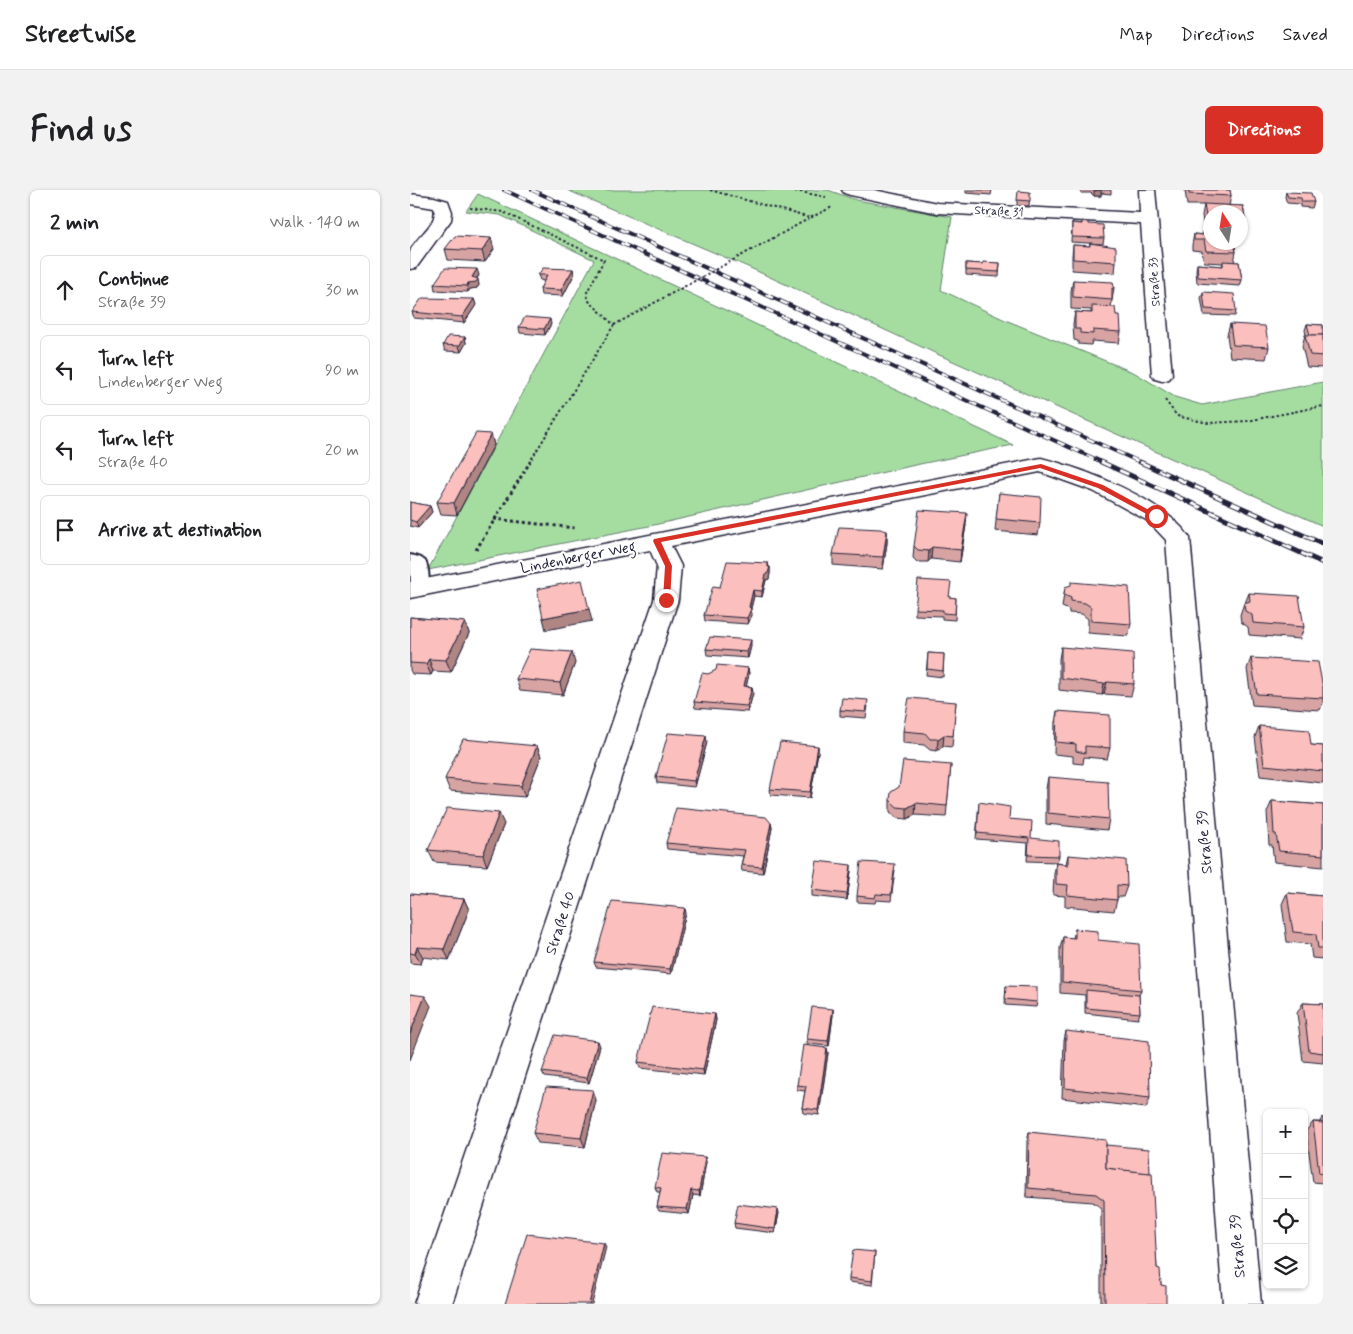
<!DOCTYPE html>
<meta charset="utf-8">
<style>
body{margin:0;font-family:Mynerve,sans-serif;background:#f2f2f2;color:#202124}
.controls{position:absolute;right:15px;bottom:15px;display:grid;overflow:hidden;border-radius:8px;box-shadow:0 1px 4px #0004}
.controls button{width:45px;height:45px;display:grid;place-items:center;padding:0;border:0;border-bottom:1px solid #e0e0e0;background:#fff;color:#202124;font:25px sans-serif}
.compass{position:absolute;left:793px;top:15px;width:45px;height:45px;border-radius:50%;background:#fff;box-shadow:0 1px 4px #0004;rotate:348deg}
.stop{position:absolute;width:15px;height:15px;margin:-11px;border:4px solid #d93025;border-radius:50%;background:#fff}
.stop.end{background:#d93025;border-color:#fff;box-shadow:0 1px 5px #0008}
.list{margin:0;padding:0;list-style:none}
h2{display:flex;justify-content:space-between;align-items:center;height:65px;margin:0;padding:0 20px;font-size:21px}
h2 small{font-size:16px;font-weight:400;color:#757577}
.list li{display:grid;grid-template-columns:32px 1fr auto;gap:15px;align-items:center;box-sizing:border-box;height:70px;margin:0 10px 10px;padding:0 10px;border:1px solid #e0e0e0;border-radius:8px}
.list b{display:block;font-size:19px;white-space:nowrap}
.list p{margin:0;font-size:16px;white-space:nowrap;color:#757577}
.list em{font-size:16px;font-style:normal;color:#757577}
.icon{flex:none;width:28px;height:28px;fill:none;stroke:currentColor;stroke-width:2;stroke-linecap:round;stroke-linejoin:round}
.map{position:relative;flex:none;width:913px;height:1114px;overflow:hidden;border-radius:8px}
header{display:flex;align-items:center;gap:30px;box-sizing:border-box;height:70px;padding:0 25px;background:#fff;border-bottom:1px solid #e0e0e0}
header strong{font-size:24px}
nav{display:flex;gap:28px;margin-inline-start:auto;font-size:18px}
.intro{display:flex;align-items:center;justify-content:space-between;box-sizing:border-box;height:120px;padding:0 30px}
h1{margin:0;font-size:35px}
.button{padding:12px 22px;border-radius:8px;background:#d93025;color:#fff;font-size:18px;font-weight:700}
main{display:flex;gap:30px;padding:0 30px}
aside{flex:1;background:#fff;border-radius:8px;box-shadow:0 1px 4px #0004}
.map>svg:first-child{display:block}
.green{fill:#a5dda1;stroke:#64806e}
.lines{fill:none;stroke-linecap:round;stroke-linejoin:round}
.lane-casing{stroke:#22223b;stroke-width:4}
.street-casing{stroke:#22223b;stroke-width:3}
.path-far1{stroke:#22223b;stroke-width:2;stroke-dasharray:2.5 2.5;stroke-linecap:butt}
.path{stroke:#22223b;stroke-width:3;stroke-dasharray:3 3;stroke-linecap:butt}
.lane{fill:#fff;fill-rule:evenodd}
.street{fill:#fff;fill-rule:evenodd}
.rail-far1-casing{stroke:#22223b;stroke-width:4}
.rail-casing{stroke:#22223b;stroke-width:5}
.rail-far1{stroke:#fff;stroke-width:2.5;stroke-dasharray:8;stroke-linecap:butt}
.rail{stroke:#fff;stroke-width:3;stroke-dasharray:10;stroke-linecap:butt}
.path-bridge{stroke:#22223b;stroke-width:2;stroke-dasharray:2.5 2.5;stroke-linecap:butt}
.wall{fill:#d8a4a3;stroke:#22223b}
.shaded-wall{fill:#b08684;stroke:#22223b}
.building{fill:#fbbfbd;stroke:#22223b}
.route{fill:#d93025}
.labels{text-anchor:middle;stroke-width:4.5;stroke-linejoin:round;paint-order:stroke}
.far-street-label{font-size:12px;fill:#22223b;stroke:#fff}
.street-label{font-size:15px;fill:#22223b;stroke:#fff}
</style>
<header>
<strong>Streetwise</strong>
<nav><a>Map</a><a>Directions</a><a>Saved</a></nav>
</header>
<div class="intro"><h1>Find us</h1><a class="button">Directions</a></div>
<main>
<aside>
<h2>2 min<small>Walk · 140 m</small></h2>
<ul class="list">
<li><svg class="icon" aria-label="ahead" viewBox="0 0 24 24"><path d="M12 20V5M6 11l6-6 6 6"/></svg><div><b>Continue</b><p>Straße 39</p></div><em>30 m</em></li>
<li><svg class="icon" aria-label="left" viewBox="0 0 24 24"><path d="M17 20v-9H6M10 6l-5 5 5 5"/></svg><div><b>Turn left</b><p>Lindenberger Weg</p></div><em>90 m</em></li>
<li><svg class="icon" aria-label="left" viewBox="0 0 24 24"><path d="M17 20v-9H6M10 6l-5 5 5 5"/></svg><div><b>Turn left</b><p>Straße 40</p></div><em>20 m</em></li>
<li><svg class="icon" aria-label="arrive" viewBox="0 0 24 24"><path d="M6 21V4h12l-3 4 3 4H6"/></svg><div><b>Arrive at destination</b></div></li>
</ul>
</aside>
<div class="map">
<svg width="913" height="1114" viewBox="0 0 913 1114">
<rect width="100%" height="100%" fill="#fff"/>
<filter id="ink" filterUnits="userSpaceOnUse"><feTurbulence type="fractalNoise" baseFrequency=".02" numOctaves="2"/><feDisplacementMap in="SourceGraphic" scale="10" xChannelSelector="R" yChannelSelector="G"/><feConvolveMatrix kernelMatrix="1 2 1 2 8 2 1 2 1" color-interpolation-filters="sRGB"/></filter>
<g filter="url(#ink)">
<!-- green -->
<g class="green">
<path d="M157,0H418L446,10L542,27L531,100L593,129L725,183L765,207L792,215L913,192V336L527,164L338,77Z"/>
<path d="M68,4L603,255L505,275L244,335L18,380L184,70L90,25L56,21Z"/>
</g>
<g class="lines">
<defs>
<path id="lane" d="M0,365C5,366 11,367 15,371C19,377 20,396 17,402L10,404L3,402L1,398Z"/>
<g id="street">
<path d="M432,0H464L527,13L730,23L729,0H745L762,185L759,189L752,191L745,189L742,185L731,34L527,23L440,5L434,3Z"/>
<path d="M0,4L24,7L38,11L42,22L41,30L6,78L0,79C0,74 0,68 0,63C3,47 29,36 24,18L0,14Z"/>
<path d="M631,268C675,279 754,309 780,348L851,1114H813L756,350L738,331L683,301L630,282L261,356L271,376L268,410L42,1114H4L244,410L247,376L240,360L0,408V392Z"/>
</g>
</defs>
<!-- lane casing -->
<use href="#lane" class="lane-casing"/>
<!-- street casing -->
<use href="#street" class="street-casing"/>
<!-- path-far1 -->
<g class="path-far1">
<path d="M300,0L400,28L422,17"/>
<path d="M380,0L416,7"/>
<path d="M60,18L93,22L194,70L177,102L178,110L204,135L119,273"/>
<path d="M755,210L767,226L798,233L837,231L913,216"/>
</g>
<!-- path -->
<g class="path">
<path d="M84,329L165,338"/>
<path d="M66,360L120,272"/>
</g>
<!-- lane -->
<use href="#lane" class="lane"/>
<!-- street -->
<use href="#street" class="street"/>
<defs>
<g id="rail-far1">
<path d="M94,0L694,273"/>
<path d="M122,0L732,273"/>
</g>
<g id="rail">
<path d="M691,272L913,373"/>
<path d="M730,272L913,354"/>
</g>
</defs>
<!-- rail-far1 casing -->
<use href="#rail-far1" class="rail-far1-casing"/>
<!-- rail casing -->
<use href="#rail" class="rail-casing"/>
<!-- rail-far1 -->
<use href="#rail-far1" class="rail-far1"/>
<!-- rail -->
<use href="#rail" class="rail"/>
<!-- path-bridge -->
<path class="path-bridge" d="M204,135L400,28"/>
</g>
<!-- wall -->
<g class="wall">
<path d="M556,0H582L581,5L556,3Z"/>
<path d="M671,0H701V4L691,3V6H684L681,3H671Z"/>
<path d="M775,0H820L821,6L819,16H833L836,34L833,45L830,44V22H800V52H826L825,56L826,62L824,72H829L832,90L830,96L787,93L786,80L787,74L812,76L813,73L794,72L792,61L782,60V55L784,44L792,45L793,41H794L792,25L794,15H777Z"/>
<path d="M620,2L619,16H607V10Z"/>
<path d="M876,2L904,12L902,18L890,17V14L877,13L875,7Z"/>
<path d="M662,33L678,34L694,48L693,54L661,52Z"/>
<path d="M680,53L706,72L705,83L662,80V66L663,55L680,56Z"/>
<path d="M35,59H84L75,72L38,70Z"/>
<path d="M556,73L573,74L590,73L589,87L556,85Z"/>
<path d="M163,79L164,85L153,106L131,105L130,99L134,91L130,90L128,85Z"/>
<path d="M69,85L67,89L69,95L67,98L60,99L58,102L25,100L24,94Z"/>
<path d="M663,90L704,98L701,117L706,125L711,142L709,153L682,151L681,155L668,154V151L664,150L663,134L665,122L681,123V120L661,119V101Z"/>
<path d="M793,102L826,121L825,126L794,125L791,108Z"/>
<path d="M64,109L66,115L54,133L4,128L2,122Z"/>
<path d="M141,134L135,145L110,143L109,137Z"/>
<path d="M820,134L859,157L856,169L820,167L817,145Z"/>
<path d="M897,134L913,135V178L897,177L892,156L895,145H896L895,140Z"/>
<path d="M55,147L56,153L51,162L35,161L33,155Z"/>
<path d="M81,244L84,255L47,325L31,324L27,312Z"/>
<path d="M589,303L630,333L628,345L585,341Z"/>
<path d="M0,312L20,316L22,322L8,338L0,336Z"/>
<path d="M556,335L550,372L521,369L518,372H507L503,368L504,356Z"/>
<path d="M477,341V353L473,379L423,375V364Z"/>
<path d="M358,373L359,377H360V383L359,389L356,390L352,407L344,406L341,418L342,425L338,434L295,431L294,425L310,397Z"/>
<path d="M655,397L721,434L718,446L678,443V429L672,424L659,423V420L652,417Z"/>
<path d="M839,403L894,437L890,449L839,445L838,437L831,432L830,425L834,413H835Z"/>
<path d="M539,407L546,408L545,430L532,429V426L505,425V419Z"/>
<path d="M0,427L55,432L59,443L41,482L23,481L21,485L2,484L0,480Z"/>
<path d="M341,456L338,468L297,465L296,459Z"/>
<path d="M651,457L724,494L721,506L694,504L692,505L649,500V469Z"/>
<path d="M518,463L534,464L533,487L516,485Z"/>
<path d="M841,468L913,498V513L910,520L842,515L837,479Z"/>
<path d="M165,473L153,505L110,501L106,489Z"/>
<path d="M338,478L339,484L336,496L342,497L343,503L338,522L285,518L284,512L298,484Z"/>
<path d="M546,512L542,557L533,556L527,561L520,560L514,555L493,553V541Z"/>
<path d="M458,516L456,528L430,526V520Z"/>
<path d="M647,521L700,558L697,569L674,567L673,574L663,573V566L644,564L645,532Z"/>
<path d="M849,536L901,555L913,556V593L850,586L845,547Z"/>
<path d="M297,552L285,597L247,593L246,587Z"/>
<path d="M127,556L131,567L115,607L40,601L35,589Z"/>
<path d="M408,556V562L400,608L361,605L360,599Z"/>
<path d="M541,575L536,627L505,625L497,629L487,628L480,622V610Z"/>
<path d="M638,587L699,629L697,640L636,634V599Z"/>
<path d="M862,611L913,615V677L864,672L862,655H859L857,622Z"/>
<path d="M569,612L599,629L621,648L649,666L647,672L617,671L618,653L566,649Z"/>
<path d="M361,633L362,638L353,683L332,681L331,675L333,666L257,659L256,653Z"/>
<path d="M94,634L77,676L24,672L18,660Z"/>
<path d="M658,665L717,696L713,707H707V710L704,721L655,716V706L643,705L644,684L646,673L656,674Z"/>
<path d="M485,680L481,711L466,710L465,713L447,712V706Z"/>
<path d="M441,681L437,710L402,706V700Z"/>
<path d="M877,703L913,706V769L902,768L900,754L877,752L872,714Z"/>
<path d="M0,704L54,709L59,720L39,770L13,767L11,774L0,773Z"/>
<path d="M276,723L261,784L186,777L184,772Z"/>
<path d="M665,739L688,750L731,800L729,805L730,823L728,829L675,823V805L650,803V758L653,747L663,748Z"/>
<path d="M596,796L627,812L626,817L595,815Z"/>
<path d="M893,813L913,814V873L893,871L887,823Z"/>
<path d="M423,819V825L419,856L397,854V849Z"/>
<path d="M305,824L306,830L294,885L230,878L228,872Z"/>
<path d="M656,841L740,908L736,918L652,908L654,851Z"/>
<path d="M190,856L179,893L135,887L132,882Z"/>
<path d="M417,858L418,863L409,925L393,923L392,918L395,901L387,900V895Z"/>
<path d="M186,910L175,957L128,953L123,943Z"/>
<path d="M913,927V993L903,992L896,941L903,932H911L910,931Z"/>
<path d="M619,942L696,955L740,983L747,1078L756,1114H691V1018L683,1012L616,1007L617,951Z"/>
<path d="M295,967L296,972L290,1006L283,1005L279,1024L249,1021L247,1017L250,1002H247L245,997Z"/>
<path d="M369,1023L365,1043L325,1038L324,1033Z"/>
<path d="M465,1062L462,1095L439,1092V1088Z"/>
</g>
<!-- shaded-wall -->
<g class="shaded-wall">
<path d="M691,0V6H684V1Z"/>
<path d="M81,48L84,59L75,72L72,61Z"/>
<path d="M67,79L69,85L64,92L68,89L69,95L67,98L60,99L58,102L57,96Z"/>
<path d="M163,79L164,85L153,106L151,100Z"/>
<path d="M64,109L66,115L54,133L52,127Z"/>
<path d="M140,129L141,134L135,145L134,139Z"/>
<path d="M55,147L56,153L51,162L49,156Z"/>
<path d="M81,244L84,255L47,325L44,313Z"/>
<path d="M20,316L22,322L8,338L6,332Z"/>
<path d="M557,323L556,335L550,372L551,360Z"/>
<path d="M477,341V353L473,379V367Z"/>
<path d="M522,357L521,369L518,372L519,361Z"/>
<path d="M358,373L359,379L360,377V383L359,389L356,390L352,407V401Z"/>
<path d="M343,400L344,406L340,421L341,419L342,425L338,434L337,428Z"/>
<path d="M179,419L182,431L136,440L133,428Z"/>
<path d="M55,432L59,443L41,482L36,470Z"/>
<path d="M341,450V456L338,468L337,462Z"/>
<path d="M162,462L165,473L153,505L150,493Z"/>
<path d="M19,469L23,481L21,485L16,474Z"/>
<path d="M338,478L339,484L335,502L334,496Z"/>
<path d="M697,492L694,504L692,505L694,494Z"/>
<path d="M342,497L343,503L338,522L337,516Z"/>
<path d="M534,545L533,556L527,561L528,549Z"/>
<path d="M296,546L297,552L285,597L284,591Z"/>
<path d="M127,556L131,567L115,607L111,596Z"/>
<path d="M408,556V562L400,608V602Z"/>
<path d="M506,613L505,625L497,629V618Z"/>
<path d="M89,623L94,634L77,676L73,665Z"/>
<path d="M361,633L362,638L353,683L352,677Z"/>
<path d="M441,675V681L437,710V704Z"/>
<path d="M54,709L59,720L39,770L34,759Z"/>
<path d="M275,718L276,723L261,784L260,779Z"/>
<path d="M7,757L13,767L11,774L5,764Z"/>
<path d="M15,806L21,816L0,870V844Z"/>
<path d="M423,819V825L419,856L418,851Z"/>
<path d="M305,824L306,830L294,885L293,880Z"/>
<path d="M188,851L190,856L179,893L177,888Z"/>
<path d="M417,858L418,863L409,925L408,920Z"/>
<path d="M183,900L186,910L175,957L171,948Z"/>
<path d="M295,967L296,972L290,1006L289,1001Z"/>
<path d="M281,1000L283,1005L279,1024L277,1019Z"/>
<path d="M368,1019L369,1023L365,1043V1039Z"/>
<path d="M194,1053L196,1057L182,1114H179Z"/>
</g>
<!-- building -->
<g class="building">
<path d="M779,0H820L821,6L779,4Z"/>
<path d="M608,1L620,2V11L607,10Z"/>
<path d="M876,2L901,3L904,12H892L891,8L878,7Z"/>
<path d="M794,14L833,16L836,34L830,33V22H800V32H797Z"/>
<path d="M672,31L678,32V34L693,35L694,48L662,47V33L672,34Z"/>
<path d="M793,41H800V52H824L826,62L796,61L794,50H784V44L793,45Z"/>
<path d="M45,46L81,48L72,61L35,59Z"/>
<path d="M680,53L706,57V72L663,69V55L680,56Z"/>
<path d="M813,71L829,72L832,90L788,87L787,74L813,76Z"/>
<path d="M573,72L590,73L589,82L556,80V73L573,74Z"/>
<path d="M35,78L67,79L62,87L68,89L66,92L58,93L57,96L24,94Z"/>
<path d="M133,78L163,79L151,100L130,99L137,85H128Z"/>
<path d="M663,90L703,92L704,98H702V110L663,107Z"/>
<path d="M793,102L824,104L826,121L795,119Z"/>
<path d="M12,108L64,109L52,127L2,122Z"/>
<path d="M682,116L705,117L706,125H710L711,142L683,140V144L670,143V139H665V122L682,123Z"/>
<path d="M115,127L140,129L134,139L109,137Z"/>
<path d="M820,134L855,136L859,157L823,155Z"/>
<path d="M897,134L913,135V145H900Z"/>
<path d="M895,145H913V166L900,165Z"/>
<path d="M38,146L55,147L49,156L33,155Z"/>
<path d="M66,243L81,244L44,313L27,312Z"/>
<path d="M589,303L631,307L630,333L586,329Z"/>
<path d="M0,312L20,316L6,332L0,330Z"/>
<path d="M509,320L557,323L551,360L522,357L519,361L508,360L504,356Z"/>
<path d="M429,337L470,339L477,341L473,367L423,364Z"/>
<path d="M317,371L358,373V377H360L358,383L356,384L352,401L343,400L339,417L341,419L337,428L294,425L303,396L310,397Z"/>
<path d="M172,390L179,419L133,428L127,399Z"/>
<path d="M508,390L541,392L539,407L546,408L545,424L533,423V420L505,419Z"/>
<path d="M661,392L719,397L721,434L681,431V417L675,413L661,411V408L654,405L655,397L661,395Z"/>
<path d="M839,403L889,406L894,437L843,433L842,425L835,421L834,413L840,411Z"/>
<path d="M0,427L55,432L36,470L19,469L16,474L0,473Z"/>
<path d="M300,447L341,450L337,462L296,459Z"/>
<path d="M651,457L723,463L724,494L697,492L694,494L651,488Z"/>
<path d="M120,459L162,462L150,493L106,489Z"/>
<path d="M518,463L534,464L533,481L517,479Z"/>
<path d="M841,468L908,472L913,498V508L847,504Z"/>
<path d="M307,475L338,478L334,496L342,497L337,516L284,512L292,483L298,484L306,480Z"/>
<path d="M432,508L458,510L456,522L430,520Z"/>
<path d="M499,508L546,512L543,546L534,545L528,549H520L515,543L493,541Z"/>
<path d="M647,521L700,525V558L675,556V563L666,561V554L646,552Z"/>
<path d="M849,536L899,540L901,555L913,556V581L854,575Z"/>
<path d="M258,543L296,546L284,591L246,587Z"/>
<path d="M53,549L127,556L111,596L35,589Z"/>
<path d="M370,552L408,556L400,602L360,599Z"/>
<path d="M493,571L541,575L537,616L506,613L497,618L487,617L480,610L481,602L489,597Z"/>
<path d="M638,587L698,592L699,629L638,623Z"/>
<path d="M862,611L913,615V665L869,661L866,644H864Z"/>
<path d="M569,612L600,617L599,629L622,631L621,648L649,651V666L618,665L619,648L567,643Z"/>
<path d="M37,618L89,623L73,665L18,660Z"/>
<path d="M266,618L356,627L361,633L352,677L331,675L335,660L256,653Z"/>
<path d="M658,665L716,670L717,696L707,695V710L657,705L658,695L646,694V673L658,675Z"/>
<path d="M407,671L441,675L437,704L402,700Z"/>
<path d="M451,672L485,674L481,705L466,704L465,708L447,706Z"/>
<path d="M877,703L913,706V758H908L906,744L883,742Z"/>
<path d="M0,704L54,709L34,759L7,757L5,764L0,763Z"/>
<path d="M202,711L275,718L260,779L184,772Z"/>
<path d="M665,739L688,741V750L729,754L731,800L652,792L653,747L665,748Z"/>
<path d="M596,796L627,797V812L595,809Z"/>
<path d="M676,800L729,805L730,823L676,818Z"/>
<path d="M0,804L15,806L0,844Z"/>
<path d="M893,813L913,814V863L899,861Z"/>
<path d="M242,817L305,824L293,880L228,872Z"/>
<path d="M402,817L423,819L418,851L397,849Z"/>
<path d="M656,841L739,851L740,908L655,898Z"/>
<path d="M145,845L188,851L177,888L132,882Z"/>
<path d="M393,855L417,858L408,920L392,918L396,896L387,895Z"/>
<path d="M136,897L183,900L171,948L123,943Z"/>
<path d="M903,932L913,933V984L909,983Z"/>
<path d="M619,942L696,950V978L742,983L747,1078L750,1079L751,1095L756,1096V1114H695L694,1010L686,1004L618,998Z"/>
<path d="M696,955L739,959L740,983L696,978Z"/>
<path d="M252,963L295,967L289,1001L281,1000L277,1019L247,1017L251,998L245,997Z"/>
<path d="M328,1014L368,1019L365,1039L324,1033Z"/>
<path d="M117,1044L194,1053L179,1114H95Z"/>
<path d="M443,1060L465,1062L462,1091L439,1088Z"/>
</g>
</g>
<!-- route -->
<path class="route" d="M631,274L693,295L750,326L744,328L688,298L630,278L251,352L262,376L260,410L256,413L253,410L255,376L243,351L244,349Z"/>
<g class="labels">
<!-- far-street labels -->
<g class="far-street-label">
<text transform="translate(589 21) rotate(3)" y="4">Straße 31</text>
<text transform="translate(744 92) rotate(-94)" y="4">Straße 33</text>
</g>
<!-- street labels -->
<g class="street-label">
<text transform="translate(168 367) rotate(-11)" y="5">Lindenberger Weg</text>
<text transform="translate(794 652) rotate(-95)" y="5">Straße 39</text>
<text transform="translate(150 733) rotate(-72)" y="5">Straße 40</text>
<text transform="translate(827 1056) rotate(-95)" y="5">Straße 39</text>
</g>
</g>
</svg>
<div class="controls">
<button>+</button>
<button>−</button>
<button><svg class="icon" aria-label="locate" viewBox="0 0 24 24"><circle cx="12" cy="12" r="6"/><path d="M12 2v4M12 18v4M2 12h4M18 12h4"/></svg></button>
<button><svg class="icon" aria-label="layers" viewBox="0 0 24 24"><path d="M12 4l9 5-9 5-9-5zM3 14l9 5 9-5"/></svg></button>
</div>
<svg class="compass" viewBox="-18 -18 36 36"><path d="M0-13l5 13h-10z" fill="#e53935"/><path d="M0 13l5-13h-10z" fill="#757577"/></svg>
<div class="stop" style="left:746px;top:326px"></div>
<div class="stop end" style="left:256px;top:410px"></div>
</div>
</main>
